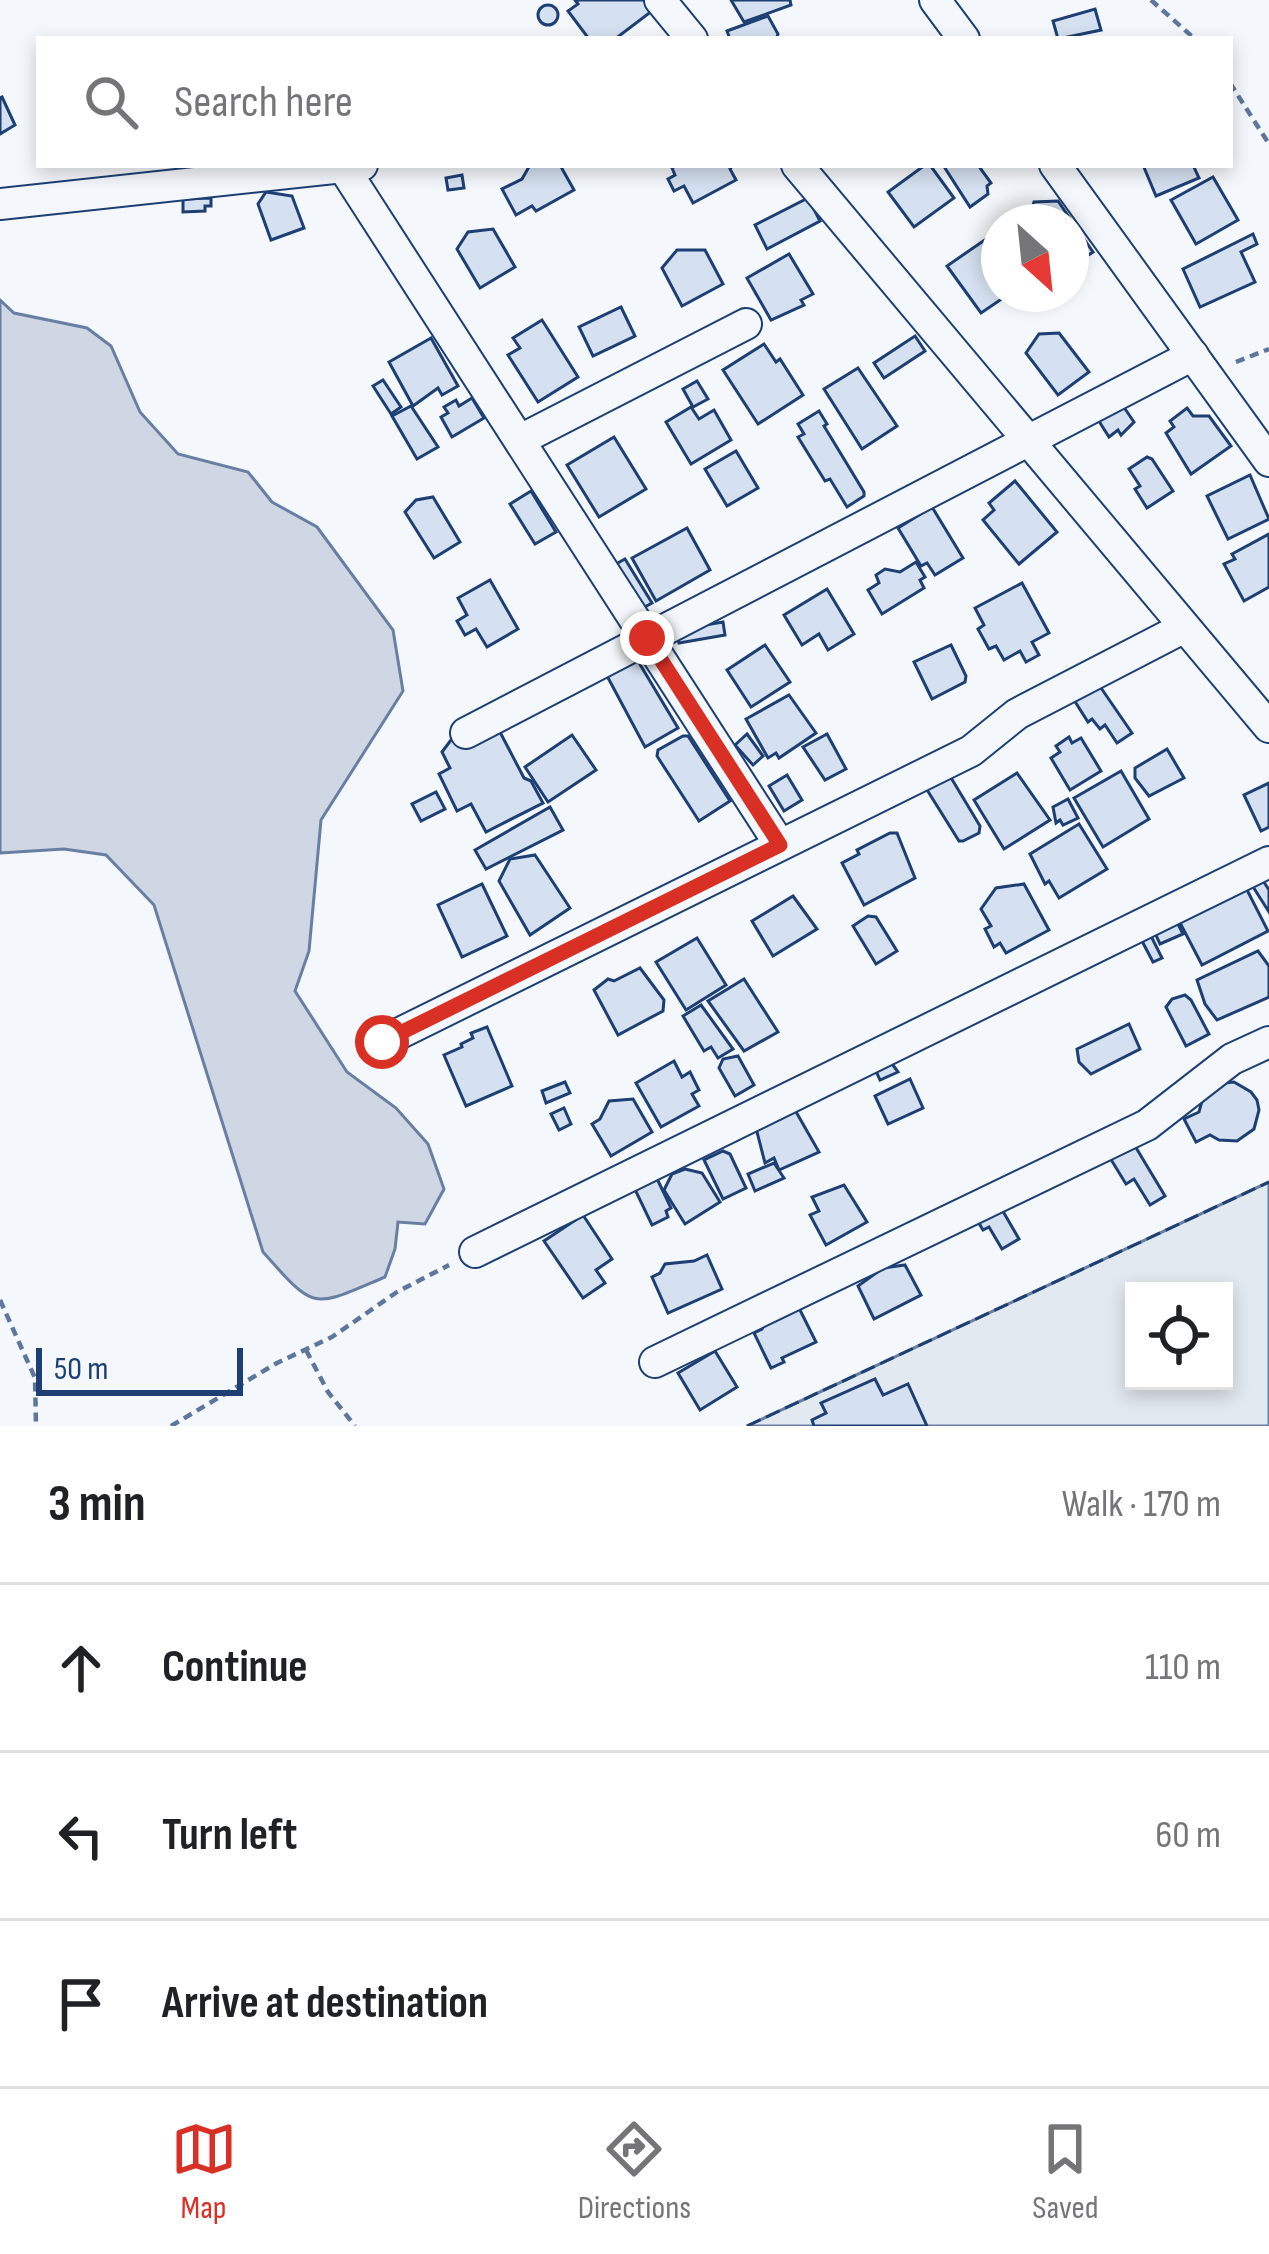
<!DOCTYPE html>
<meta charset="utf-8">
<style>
body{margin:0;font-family:"Sofia Sans Condensed",sans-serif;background:#f2f2f2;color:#202124}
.controls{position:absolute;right:36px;bottom:36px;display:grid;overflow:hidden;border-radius:0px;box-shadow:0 6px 18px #0003}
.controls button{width:108px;height:108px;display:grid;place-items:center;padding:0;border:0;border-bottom:3px solid #e0e0e0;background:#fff;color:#202124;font:60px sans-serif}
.compass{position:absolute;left:981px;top:204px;width:108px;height:108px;border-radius:50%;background:#fff;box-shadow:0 6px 18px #0003;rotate:153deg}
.scale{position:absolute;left:36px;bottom:30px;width:207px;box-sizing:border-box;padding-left:12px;border:6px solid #1d3f73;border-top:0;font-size:33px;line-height:42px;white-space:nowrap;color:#1d3f73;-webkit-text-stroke:9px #f4f7fb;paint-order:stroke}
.stop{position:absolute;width:36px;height:36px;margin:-27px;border:9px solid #d93025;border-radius:50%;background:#fff}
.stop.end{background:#d93025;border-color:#fff;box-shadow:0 3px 12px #0008}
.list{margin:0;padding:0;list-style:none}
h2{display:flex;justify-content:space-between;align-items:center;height:156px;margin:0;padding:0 48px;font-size:51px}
h2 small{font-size:39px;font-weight:400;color:#757577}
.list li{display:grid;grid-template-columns:78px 1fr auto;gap:36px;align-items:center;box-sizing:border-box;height:168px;padding:0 48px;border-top:3px solid #e0e0e0}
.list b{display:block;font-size:45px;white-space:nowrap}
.list em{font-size:39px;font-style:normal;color:#757577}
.icon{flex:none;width:66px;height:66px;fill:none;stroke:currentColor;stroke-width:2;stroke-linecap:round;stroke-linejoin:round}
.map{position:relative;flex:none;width:1269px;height:1426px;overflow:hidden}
.search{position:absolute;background:#fff;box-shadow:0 6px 18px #0003;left:36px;right:36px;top:36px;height:132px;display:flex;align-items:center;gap:30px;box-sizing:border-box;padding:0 42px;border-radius:0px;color:#757577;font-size:45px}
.sheet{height:660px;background:#fff}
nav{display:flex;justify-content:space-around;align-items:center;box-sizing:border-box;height:168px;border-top:3px solid #e0e0e0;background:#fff;font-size:33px;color:#757577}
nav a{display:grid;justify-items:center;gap:6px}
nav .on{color:#d93025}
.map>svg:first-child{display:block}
.green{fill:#e3e9f0;stroke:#687fa3;stroke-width:3;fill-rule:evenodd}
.water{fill:#cfd7e4;stroke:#687fa3;stroke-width:3}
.building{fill:#d5e0f0;stroke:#1d3f73;stroke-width:3}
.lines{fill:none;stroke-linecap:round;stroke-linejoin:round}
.minor-casing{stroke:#1d3f73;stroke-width:34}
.path{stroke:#5e769c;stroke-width:4.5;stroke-dasharray:9 6;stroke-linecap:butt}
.minor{stroke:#f4f7fb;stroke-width:30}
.fence{stroke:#1d3f73;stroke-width:3;stroke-dasharray:15 6;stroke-linecap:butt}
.route{stroke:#d93025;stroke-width:15}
</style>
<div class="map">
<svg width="1269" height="1426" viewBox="0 0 1269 1426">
<rect width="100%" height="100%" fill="#f4f7fb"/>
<!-- green -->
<path class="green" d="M1269,1182V1426H747ZM1134,1291H1224V1381H1134Z"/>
<!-- water -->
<path class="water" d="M0,300L14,313L87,328L111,346L140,412L178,454L248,472L272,502L317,527L393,630L403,691L321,820L309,951L295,991L347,1072L396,1108L428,1144L444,1189L425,1224L398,1222L395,1249L385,1277C312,1308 316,1312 263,1252L154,905L106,855L64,849L0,853Z"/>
<!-- building -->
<g class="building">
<path d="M575,0H644L652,11L615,39H589L568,11L578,4Z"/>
<path d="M731,0H790L791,5L744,22Z"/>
<circle cx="548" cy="15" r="10"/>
<path d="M1095,9L1101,30L1058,39L1053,21Z"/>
<path d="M768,16L778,34L776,39H730L727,31Z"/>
<path d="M2,97L15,125L0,134V98Z"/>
<path d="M530,165H560L574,190L536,211L532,206L516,215L502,189L522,179Z"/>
<path d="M678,165H733L730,169L736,180L693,203L684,186L674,191L668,179L675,175L672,168Z"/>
<path d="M925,165H930L954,198L914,227L888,192Z"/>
<path d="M943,165H978L991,183L987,186L988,194L970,207Z"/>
<path d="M1143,165H1193L1199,178L1156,196Z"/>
<path d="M462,175L464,188L448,190L446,178Z"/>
<path d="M1213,177L1238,220L1196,244L1171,200Z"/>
<path d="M266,192L292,196L304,228L271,240L258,204Z"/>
<path d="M211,198V206H205V211L183,212V199Z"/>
<path d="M808,198L820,221L767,249L755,225Z"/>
<path d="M1058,201L1093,252L1071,267V222H1028L1034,202Z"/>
<path d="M493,229L515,267L480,288L457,249L468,232Z"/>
<path d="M1253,234L1257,244L1241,252L1255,282L1200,307L1183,269Z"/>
<path d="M989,237L999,251V294H1009L981,313L947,266Z"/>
<path d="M677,250H705L723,284L682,306L662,268Z"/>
<path d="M789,254L813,294L801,300L804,305L771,320L747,278Z"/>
<path d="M621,307L635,336L593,356L579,327Z"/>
<path d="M542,320L578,377L538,402L508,355L520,348L513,338Z"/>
<path d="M1059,333L1089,372L1058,395L1026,353L1039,334Z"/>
<path d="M915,336L925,351L884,378L874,363Z"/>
<path d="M431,338L458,386L442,395L438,388L413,406L389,362Z"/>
<path d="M764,344L776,362L780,359L803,395L758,424L723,370Z"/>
<path d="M858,368L897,426L862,449L824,389Z"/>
<path d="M383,380L401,407L391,414L373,386Z"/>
<path d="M697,381L708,399L693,407L683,389Z"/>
<path d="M472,398L484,418L452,437L441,417L448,413L444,407L456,400L459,406Z"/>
<path d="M1121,403L1134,422L1121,435L1118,430L1109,437L1097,418Z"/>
<path d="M411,406L438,447L417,459L392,416Z"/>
<path d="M691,407L699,419L714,410L731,440L691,464L666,422Z"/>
<path d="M1187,408L1193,416H1209L1231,446L1191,474L1166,433L1174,427L1170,421Z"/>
<path d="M819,411L827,424L824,426L864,492V496L847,507L830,479L825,481L798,437L804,434L798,424Z"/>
<path d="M614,437L646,489L599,517L567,465Z"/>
<path d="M736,451L758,488L727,506L705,469Z"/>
<path d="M1147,457L1152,459L1173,491L1147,508L1135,489L1140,486L1129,469Z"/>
<path d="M1250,475L1269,519L1228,539L1207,496Z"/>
<path d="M1015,481L1057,532L1019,564L983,520L994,510L989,503Z"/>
<path d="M531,491L556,532L535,544L510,504Z"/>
<path d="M433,497L460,542L434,558L405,512L416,500Z"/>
<path d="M932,507L963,558L935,575L927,563L921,566L898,528Z"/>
<path d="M687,528L710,570L656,601L632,558Z"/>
<path d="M1269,534V587L1244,601L1224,564L1235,559L1232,554Z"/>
<path d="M625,559L652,603L643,608L616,564Z"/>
<path d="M916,562L925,577L920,580L924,588L882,614L868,590L879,583L876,575L885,569L900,572Z"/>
<path d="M490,580L518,629L487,647L476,629L465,635L457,621L467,615L458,598Z"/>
<path d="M1022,583L1049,633L1032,642L1039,655L1026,662L1020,651L1004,660L996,646L989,649L978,629L984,625L975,608Z"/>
<path d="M827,589L854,634L828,650L819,634L802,645L784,615Z"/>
<path d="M723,622L725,635L679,643L676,630Z"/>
<path d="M765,645L790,682L751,707L727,670Z"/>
<path d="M951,645L966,676L965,682L932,699L914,662Z"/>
<path d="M635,656L678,728L645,747L606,674Z"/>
<path d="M1099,685L1132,733L1117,743L1105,725L1100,729L1092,719L1088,722L1074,700Z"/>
<path d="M789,695L816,733L779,758L776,753L768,758L746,719Z"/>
<path d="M500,732L524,778L531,781L543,803L486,832L471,804L457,811L439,774L450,768L442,752L454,736Z"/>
<path d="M747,734L763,756L753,765L735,745Z"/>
<path d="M827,734L846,769L825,780L803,747Z"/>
<path d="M572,735L596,770L548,802L525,767Z"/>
<path d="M683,736H688L730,801L699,821L657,756L658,750Z"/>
<path d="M1069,737L1072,743L1081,738L1101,771L1070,790L1051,758L1060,752L1056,746Z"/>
<path d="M1167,749L1184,778L1149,796L1135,778V768Z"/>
<path d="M947,771L980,826L979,833L963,841H959L924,785Z"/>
<path d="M1121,771L1149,819L1103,847L1074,798Z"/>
<path d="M1017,773L1050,820L1004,849L974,800Z"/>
<path d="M787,775L802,800L784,811L769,786Z"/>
<path d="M1269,783V827L1261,831L1244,795Z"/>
<path d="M436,792L445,809L421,821L412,804Z"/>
<path d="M1068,799L1078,818L1063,825L1060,820L1056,823L1053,807Z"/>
<path d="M550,807L563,830L486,869L475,850Z"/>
<path d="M1079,824L1107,869L1059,898L1049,881L1045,884L1030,854Z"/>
<path d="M890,833H897L915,878L864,905L842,863L859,854L857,850Z"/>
<path d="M535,855L570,908L530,935L499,881L510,859Z"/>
<path d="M1260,876L1269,890V912L1250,882Z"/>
<path d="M482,884L507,936L462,957L438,905Z"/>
<path d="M1024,884L1049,930L1006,953L1000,943L994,947L985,929L991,926L981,909L996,888Z"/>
<path d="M1245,886L1268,931L1202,965L1177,917Z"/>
<path d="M793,896L817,929L773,956L752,921Z"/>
<path d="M868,916L876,917L897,951L876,964L853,926Z"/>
<path d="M1176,920L1183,934L1160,944L1154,931Z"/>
<path d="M1151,936L1162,958L1153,962L1142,941Z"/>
<path d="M697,938L726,985L686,1010L656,962Z"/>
<path d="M1258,951L1269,966V997L1217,1020L1205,1004L1197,980Z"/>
<path d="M640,968L664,1000L663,1011L618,1035L594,990L608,979L614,981Z"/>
<path d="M744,979L778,1032L744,1051L708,1001Z"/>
<path d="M1185,995L1191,1000L1209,1034L1186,1046L1166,1007L1172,999Z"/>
<path d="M701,1005L733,1049L718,1058L711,1047L704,1051L683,1016Z"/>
<path d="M1129,1024L1140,1049L1091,1074L1079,1062L1077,1049Z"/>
<path d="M487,1027L512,1086L466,1106L444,1055L462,1047L461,1044L473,1038L471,1033Z"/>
<path d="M738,1056L754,1085L735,1096L719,1068L723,1059Z"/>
<path d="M674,1061L682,1077L690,1072L699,1090L692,1094L699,1106L661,1127L636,1083Z"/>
<path d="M890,1061L898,1072L880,1080L876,1071Z"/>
<path d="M910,1079L923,1108L888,1124L875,1096Z"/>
<path d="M565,1082L570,1093L546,1103L542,1091Z"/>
<path d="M1234,1082L1251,1092L1257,1100L1259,1110L1254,1129L1237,1141L1219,1140L1210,1135L1196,1142L1184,1119L1199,1112L1202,1101L1224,1083Z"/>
<path d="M633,1099L652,1132L611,1156L592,1124L600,1119L609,1101Z"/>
<path d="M564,1108L571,1124L559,1130L551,1114Z"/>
<path d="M795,1110L819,1152L779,1170L774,1158L765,1163L756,1128Z"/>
<path d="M1135,1146L1165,1196L1150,1205L1134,1179L1126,1184L1107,1153Z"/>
<path d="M723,1151L730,1154L746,1188L723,1199L704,1160Z"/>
<path d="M774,1163L784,1178L755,1191L748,1174Z"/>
<path d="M651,1166L671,1208L666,1211L668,1217L652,1225L629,1177Z"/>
<path d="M685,1169L702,1173L720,1202L685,1224L664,1190L672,1174Z"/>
<path d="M844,1185L867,1222L826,1245L810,1215L819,1211L812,1197Z"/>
<path d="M997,1201L1019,1239L1002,1249L989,1227L983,1230L973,1213Z"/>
<path d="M583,1215L612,1259L596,1270L605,1283L583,1298L544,1241Z"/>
<path d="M707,1255L722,1289L668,1313L652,1277L660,1273L665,1264L694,1261Z"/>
<path d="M905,1265L921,1295L874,1319L858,1286L883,1268Z"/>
<path d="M798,1306L816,1342L782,1358L784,1362L771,1368L754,1333L762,1329L772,1310Z"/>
<path d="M715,1351L737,1387L700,1410L678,1373Z"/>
<path d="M875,1379L883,1395L908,1384L927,1426H814L812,1420L826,1413L821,1403Z"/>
</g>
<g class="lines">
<defs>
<g id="minor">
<path d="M660,0L692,39"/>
<path d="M935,0L964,39"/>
<path d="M797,165L1269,727"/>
<path d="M1055,165L1269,461"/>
<path d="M343,167L780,845"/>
<path d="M0,204L362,165"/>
<path d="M520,440L746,324"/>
<path d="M466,733L1193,355"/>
<path d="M382,1042L971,751L1017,714L1183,628"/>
<path d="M475,1252L1269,862"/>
<path d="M655,1362L1147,1125L1232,1059L1269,1042"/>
</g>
</defs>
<!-- minor casing -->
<use href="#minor" class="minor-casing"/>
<!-- path -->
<g class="path">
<path d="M1151,0L1195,39"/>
<path d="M1230,83L1269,144"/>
<path d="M1236,362L1269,349"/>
<path d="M0,1300L35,1378L36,1426"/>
<path d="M306,1350L328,1392L355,1426"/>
<path d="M171,1426L277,1363L332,1337L397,1292L449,1265"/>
</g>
<!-- minor -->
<use href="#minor" class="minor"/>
<!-- fence -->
<path class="fence" d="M747,1426L1269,1182"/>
</g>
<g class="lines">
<!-- route -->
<path class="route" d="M382,1042L780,845L647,638"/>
</g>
</svg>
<div class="controls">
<button><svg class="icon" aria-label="locate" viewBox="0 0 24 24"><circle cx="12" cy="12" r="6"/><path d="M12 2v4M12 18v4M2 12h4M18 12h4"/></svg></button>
</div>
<svg class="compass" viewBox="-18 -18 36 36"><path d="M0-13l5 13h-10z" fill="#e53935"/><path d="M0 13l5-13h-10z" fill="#757577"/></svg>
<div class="scale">50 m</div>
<div class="stop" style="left:382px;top:1042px"></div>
<div class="stop end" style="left:647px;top:638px"></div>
<div class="search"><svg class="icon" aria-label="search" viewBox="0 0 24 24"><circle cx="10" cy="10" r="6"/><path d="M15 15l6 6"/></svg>Search here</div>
</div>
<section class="sheet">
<h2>3 min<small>Walk · 170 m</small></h2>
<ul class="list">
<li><svg class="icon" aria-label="ahead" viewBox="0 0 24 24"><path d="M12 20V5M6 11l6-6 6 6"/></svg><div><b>Continue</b></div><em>110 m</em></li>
<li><svg class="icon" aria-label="left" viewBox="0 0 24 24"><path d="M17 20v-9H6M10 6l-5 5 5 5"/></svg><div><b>Turn left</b></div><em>60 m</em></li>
<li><svg class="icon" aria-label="arrive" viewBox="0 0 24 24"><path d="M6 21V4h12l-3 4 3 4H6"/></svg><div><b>Arrive at destination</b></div></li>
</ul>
</section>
<nav>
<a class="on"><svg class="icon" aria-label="map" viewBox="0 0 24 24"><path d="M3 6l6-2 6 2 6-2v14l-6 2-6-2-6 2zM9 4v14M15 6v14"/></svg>Map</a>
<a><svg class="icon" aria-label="directions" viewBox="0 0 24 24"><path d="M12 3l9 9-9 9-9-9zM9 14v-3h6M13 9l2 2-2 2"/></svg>Directions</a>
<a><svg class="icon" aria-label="saved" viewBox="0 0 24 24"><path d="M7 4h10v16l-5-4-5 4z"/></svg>Saved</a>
</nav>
